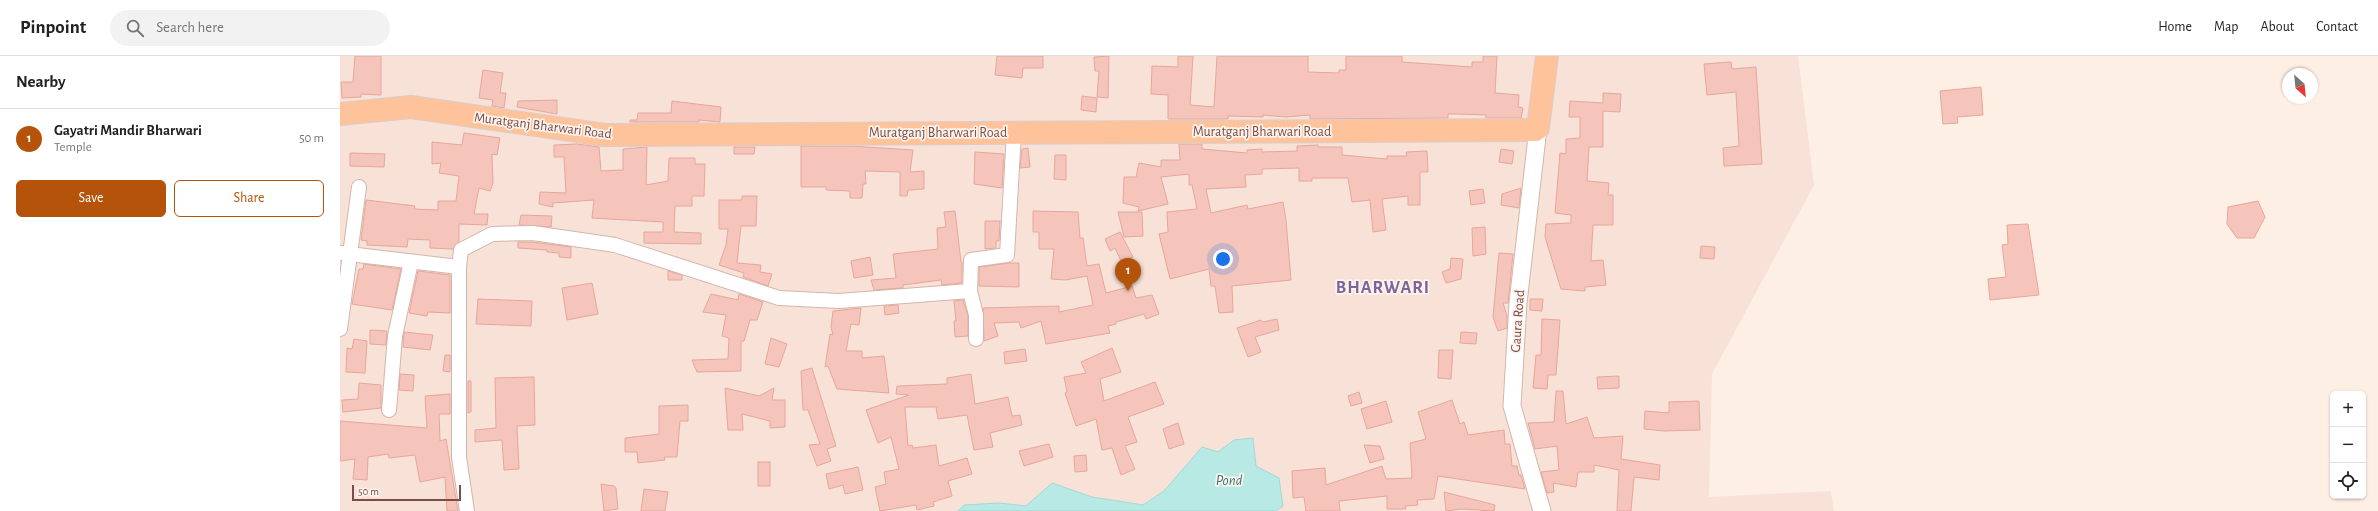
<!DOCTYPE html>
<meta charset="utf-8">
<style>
body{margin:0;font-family:"Alegreya Sans",sans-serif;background:#f2f2f2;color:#222}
.controls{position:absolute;right:12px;bottom:12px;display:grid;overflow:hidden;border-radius:6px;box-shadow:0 1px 3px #0004}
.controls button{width:36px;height:36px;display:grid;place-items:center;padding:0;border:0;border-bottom:1px solid #e0e0e0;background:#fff;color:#222;font:20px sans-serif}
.compass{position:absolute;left:1942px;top:12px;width:36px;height:36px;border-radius:50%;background:#fff;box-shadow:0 1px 3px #0004;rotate:153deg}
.scale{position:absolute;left:12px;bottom:10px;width:109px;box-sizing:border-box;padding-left:4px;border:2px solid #794e48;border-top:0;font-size:11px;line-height:14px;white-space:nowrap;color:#794e48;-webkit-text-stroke:3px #fff4ed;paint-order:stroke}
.you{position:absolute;left:883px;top:203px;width:14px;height:14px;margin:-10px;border:3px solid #fff;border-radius:50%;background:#1a73e8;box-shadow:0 0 0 6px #1a73e833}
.badge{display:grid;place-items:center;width:26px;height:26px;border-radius:50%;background:#b45309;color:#fff;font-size:13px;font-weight:700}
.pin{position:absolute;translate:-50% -33px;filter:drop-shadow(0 1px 2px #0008)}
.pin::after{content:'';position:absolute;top:21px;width:14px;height:12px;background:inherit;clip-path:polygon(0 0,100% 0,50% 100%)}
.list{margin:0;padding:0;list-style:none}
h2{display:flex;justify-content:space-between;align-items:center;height:52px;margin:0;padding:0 16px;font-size:17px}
h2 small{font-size:13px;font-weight:400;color:#767676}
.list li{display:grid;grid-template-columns:26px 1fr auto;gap:12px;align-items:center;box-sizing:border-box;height:60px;padding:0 16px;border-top:1px solid #e0e0e0}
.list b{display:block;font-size:15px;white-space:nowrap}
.list p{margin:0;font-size:13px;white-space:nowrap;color:#767676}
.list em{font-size:13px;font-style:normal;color:#767676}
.actions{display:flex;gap:8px;padding:12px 16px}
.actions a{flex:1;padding:9px 0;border:1px solid #b45309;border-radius:6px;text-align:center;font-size:14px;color:#b45309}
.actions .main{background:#b45309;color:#fff}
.icon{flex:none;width:22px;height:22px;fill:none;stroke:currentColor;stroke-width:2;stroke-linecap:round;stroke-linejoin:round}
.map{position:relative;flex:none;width:2038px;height:455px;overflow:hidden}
header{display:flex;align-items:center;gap:24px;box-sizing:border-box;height:56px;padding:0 20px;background:#fff;border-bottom:1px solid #e0e0e0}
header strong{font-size:19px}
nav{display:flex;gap:22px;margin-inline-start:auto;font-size:14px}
.search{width:280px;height:36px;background:#f2f2f2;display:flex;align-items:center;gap:10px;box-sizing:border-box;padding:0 14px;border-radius:22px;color:#767676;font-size:15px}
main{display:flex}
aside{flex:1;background:#fff}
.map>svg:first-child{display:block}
.residential{fill:#f8e1d6}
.water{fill:#b8e9e5;stroke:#9edbd7}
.building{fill:#f5c5bb;stroke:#e8a69a}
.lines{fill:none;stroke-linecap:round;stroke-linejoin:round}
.minor-casing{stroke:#d3b5ad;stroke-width:16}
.tertiary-casing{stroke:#d3b5ad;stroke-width:19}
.primary-casing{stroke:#d9cdcc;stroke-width:24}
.minor{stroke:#fff;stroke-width:14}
.tertiary{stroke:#fff;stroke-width:17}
.primary{stroke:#ffc39b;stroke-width:22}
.labels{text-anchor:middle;stroke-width:3.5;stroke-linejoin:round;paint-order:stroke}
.street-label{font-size:14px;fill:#794e48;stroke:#fff4ed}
.water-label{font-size:15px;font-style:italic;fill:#387774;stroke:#fff4ed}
.district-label{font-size:18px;font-weight:bold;letter-spacing:1px;fill:#7c649c;stroke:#fff4ed}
</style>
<header>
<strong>Pinpoint</strong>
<div class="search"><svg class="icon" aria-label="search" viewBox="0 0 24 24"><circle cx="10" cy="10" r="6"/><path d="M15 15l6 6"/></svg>Search here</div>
<nav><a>Home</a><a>Map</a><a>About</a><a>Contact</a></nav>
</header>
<main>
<aside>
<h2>Nearby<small></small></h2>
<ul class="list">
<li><span class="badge">1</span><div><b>Gayatri Mandir Bharwari</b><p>Temple</p></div><em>50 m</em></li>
</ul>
<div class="actions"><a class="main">Save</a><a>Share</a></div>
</aside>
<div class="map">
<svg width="2038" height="455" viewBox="0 0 2038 455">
<rect width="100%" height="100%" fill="#feefe5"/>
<!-- residential -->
<path class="residential" d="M0,0H1458L1474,129L1372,318L1369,441L1491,435L1494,455H0Z"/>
<!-- water -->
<path class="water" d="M913,382L916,410L939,422L943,450L936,455H618L624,449L659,447L686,450L712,427L752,441L803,449L824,435L862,391L878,396L894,384Z"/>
<!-- building -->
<g class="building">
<path d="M15,0H41V39L21,38V41L2,42L1,26H13Z"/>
<path d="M657,0H703V12H683L682,22L655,19Z"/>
<path d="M769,0L768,42L757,41L759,15H755L754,1Z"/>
<path d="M838,0H853L850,49L874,51L877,0H968V16L999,17V14H1006V0H1062V6L1132,11V6H1143V0H1157L1155,37L1179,39L1178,51L1183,52L1181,62H1146V59L1117,58H1108V62L970,63V59L945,61L923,59V61L888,60V63H828V39L811,38L812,10L838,11Z"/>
<path d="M1391,6L1392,13L1416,11L1422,108L1384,110L1383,92L1399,90L1396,36L1367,39L1364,8Z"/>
<path d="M143,14L163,17L160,37H166L164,52L152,50L153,44L139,42Z"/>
<path d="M1641,31L1643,59L1617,61L1618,67L1603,68L1600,35Z"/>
<path d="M1263,37L1281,38L1280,56L1263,55V91H1249L1247,125L1269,127L1268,139H1273V169H1253L1251,205L1263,204L1266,229L1245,231V235L1221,233L1205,181L1206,168L1231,167V159L1215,157L1220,97L1226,98V83L1240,82V61H1229L1230,45L1263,47Z"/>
<path d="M742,40L757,42L756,56L741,54Z"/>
<path d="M217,44V58L177,51L178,45Z"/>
<path d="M332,45L381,51L380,66L359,64V66H290V64H297L298,57H331Z"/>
<path d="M124,77L160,82L157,99L152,98L153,127L150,135L139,132L134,158H148L147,169L119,168V186L113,193L90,192V184L68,183L67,191L27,189V185L21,184L26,144L75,150L74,153L98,154V145H116L119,120L99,117L101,107L92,108V86L122,89Z"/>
<path d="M237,88L259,91L261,115L283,114V93L307,91L306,129L328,125L329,102H355V108H365L364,140H352V150H335L334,176L361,177V188L304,187V176H323V166L252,162L254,144L213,147V151L199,148L200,136L226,137L224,101H214V89Z"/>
<path d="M839,88H862V93L907,97V94L922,93V96L957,95V90L978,89V91H1002V99L1047,103V100H1067L1066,96L1087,95L1088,116H1080V149H1068V140L1042,143L1046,174L1033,176L1030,144L1012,146L1008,122H972V125H959V112L922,113V118L905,119L906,131L866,133L871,157L907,149L908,153L943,146L946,164L951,224L892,230L893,256L879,257L875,230H871L869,213L830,223L819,178L828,176L827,156L857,153L852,129H849V118L821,121L828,148L798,155L799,151L783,147L784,121H796L799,107L821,111V104H840Z"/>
<path d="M461,90H511L573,94L570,116L584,115V133L568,134L567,140H560V116L525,115L526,128H523L522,142H510V135L486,134V131H461Z"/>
<path d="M394,91H415L414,98H394Z"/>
<path d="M688,92L690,111L680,112L682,93Z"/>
<path d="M1161,93L1174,95L1172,108L1159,106Z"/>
<path d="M635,96L664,98L662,132L634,128Z"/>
<path d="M10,97L45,98L44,111L10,110Z"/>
<path d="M715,99H726V124L714,123Z"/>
<path d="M1181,132L1179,152L1161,149L1162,138Z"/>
<path d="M1143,133L1145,147L1131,149L1129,135Z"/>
<path d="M402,140H417L416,170H401L397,207L421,209L420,216L432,218L428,230L403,221L404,217L379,209L386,189L388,173H379V144H402Z"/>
<path d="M1918,145L1925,161L1914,182H1897L1887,168L1888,151Z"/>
<path d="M615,155L621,206H622V227L602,229L601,224L563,229V232L534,234L531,224L556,222L553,198L598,193L597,172L606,171L604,156Z"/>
<path d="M693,155L738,156L740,182H743L747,210L759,208L766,237L792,230L796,242L812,239L819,258L806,263L804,258L776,266V268L768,270L770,277L706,288L701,265L681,272L679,266L654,267L658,280L644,285L643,252L719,250V256L753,249L747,220L726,224L711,223L714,193H699V176H693Z"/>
<path d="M778,156H802L803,180L784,181Z"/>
<path d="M181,159L212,160L211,171L179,169Z"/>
<path d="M645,165H660L659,185H656V192L645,193Z"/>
<path d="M1688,168L1699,239L1650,244L1648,223L1666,221L1662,189L1668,188L1667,169Z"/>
<path d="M1145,171L1146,198L1133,200L1132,172Z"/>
<path d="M780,176L793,201L782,207L775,192L770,195L765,183Z"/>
<path d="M178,186H192L231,191V202L219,201V197L207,196V194L178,192Z"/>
<path d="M1361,190L1375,191L1374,203L1360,202Z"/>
<path d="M1159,197L1173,198L1168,247H1163L1167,260V272L1158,275L1153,261Z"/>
<path d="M530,201L533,219L514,222L511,205Z"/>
<path d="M1111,202L1123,203L1121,223L1106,227L1102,216L1110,213Z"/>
<path d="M669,207H679V231L639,230V211Z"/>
<path d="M24,208L61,213L52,254L12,248L19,213H23Z"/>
<path d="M78,215L110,219V257L88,256L87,260L69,257Z"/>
<path d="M328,215L342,219V224H328Z"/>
<path d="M252,227L258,258L227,264L222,232Z"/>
<path d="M371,238L398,244L399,238L423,246L417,264H410L404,285H401V315L357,316L352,304L388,303L389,282L382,280L386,259L363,256Z"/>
<path d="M138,243L192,245L191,270L136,268Z"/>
<path d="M1190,243H1203L1202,255L1190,254Z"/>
<path d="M623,244L628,260V280L615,281L614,265H616L614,245Z"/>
<path d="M558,249L559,257L545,259L544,250Z"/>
<path d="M521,252L519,269L511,268L506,295H522V302L544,300L549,337L497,333L488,310L485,311L490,278L493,279L491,271L493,255Z"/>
<path d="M937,263L939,274L915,281L921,296L908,301L897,272L921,264L923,266Z"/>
<path d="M1202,263L1220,264L1216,319H1208L1207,333L1193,332L1196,299H1201Z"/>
<path d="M30,274L47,275L46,289L30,288Z"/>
<path d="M64,276L93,279L90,294L63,291Z"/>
<path d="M1121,276L1137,277L1136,288L1120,287Z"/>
<path d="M431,282L447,288L439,311L425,308Z"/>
<path d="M14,283L27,285L25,317L6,316L7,292L12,293Z"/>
<path d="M772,292L781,316L760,323L764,345L815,326L824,348L788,361L797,386L785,390L795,413L781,419L772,392L762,394L756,363L736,370L725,337L727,336L724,321L746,317L741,306Z"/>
<path d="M685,293L687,305L665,308L664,296Z"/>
<path d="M1099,294H1113L1111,323L1098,322Z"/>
<path d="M105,299H110V316L103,315Z"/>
<path d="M472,312L496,390L487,393L491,405L477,410L469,389L480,388L468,354H463L461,315Z"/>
<path d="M60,318L74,319L73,335L59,334Z"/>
<path d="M631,318L635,348L668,341L672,360L680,359L682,369L650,377L653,391L634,394L627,359L598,363L596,351H565L568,390L572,389L573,392L596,389L599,410L627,402L632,418L608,425L612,440L593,446L594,450L577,454L576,449L540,455L535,431L546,428L544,416L559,413L551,381L538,387L526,354L569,339L556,338L557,330L607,328V322Z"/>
<path d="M1279,320V332L1258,333L1257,321Z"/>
<path d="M194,321L195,369L177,370L179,413L164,414L162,384L135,386V374L156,372L155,322Z"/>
<path d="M128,325H131V356L128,357Z"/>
<path d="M19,327L41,329V352L3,356L2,344L18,343Z"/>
<path d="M385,332L419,340L434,332L432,344H445V371L430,372V365L402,358L403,374H388Z"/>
<path d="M1216,335H1223L1226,368L1247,361L1254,382L1283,380L1281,403L1320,409L1319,424L1294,421L1291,455H1277L1279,414L1254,409V416H1238L1236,431L1213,427L1214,436L1207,437L1201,416L1219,414L1217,390L1195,393L1188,367L1214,366Z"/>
<path d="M1019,336L1022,347L1011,350L1008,340Z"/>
<path d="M110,338V358H99L100,385L106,383L118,455H107L105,421L80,426L75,399L49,402L48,398L28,401L27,424L13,423L15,403L0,405V365L87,372L85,340Z"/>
<path d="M1112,344L1120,368L1124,366L1128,379L1164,374L1165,388H1170L1172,410H1177L1179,419H1181L1185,433L1098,420L1094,443L1077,444L1078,449L1065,450L1066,453H1047V440L999,445L1000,455H966L964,441L953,442L952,415L985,412L986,429L1042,410L1046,423L1072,422L1070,387L1086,383L1078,356Z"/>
<path d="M1046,345L1052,366L1027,373L1021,353Z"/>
<path d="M1359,345L1360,374L1324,375L1304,373L1305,355L1329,357V346Z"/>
<path d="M348,349V365H340L337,401H324L325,404L298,407L297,396H285V382L319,378V350Z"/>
<path d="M838,367L844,388L829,393L823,373Z"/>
<path d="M709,388L713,401L684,410L679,395Z"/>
<path d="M1024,389L1040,390L1044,403L1030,407Z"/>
<path d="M746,399L747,415L735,416L734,400Z"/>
<rect x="418" y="406" width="12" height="24"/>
<path d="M518,411L523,434L505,438L503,429L489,433L486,418Z"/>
<path d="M261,428L274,430L276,432L278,453L264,455Z"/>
<path d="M304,433L328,436L325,455H301Z"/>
<path d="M1104,436L1155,449L1154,455L1122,453L1106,455Z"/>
</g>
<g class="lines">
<defs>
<g id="minor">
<path d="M0,197L119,211"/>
<path d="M0,273L19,131"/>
<path d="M636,283V259L630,235L631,204L667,199L674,76"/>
<path d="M49,354L55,280L71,206"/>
<path d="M127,455L119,401V211L121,194L152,178L193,177L275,189L439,242L499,245L630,235"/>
</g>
<path id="tertiary" d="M1198,72L1178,247L1172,350L1202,455"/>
<path id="primary" d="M0,58L71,51L265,79L1195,74L1198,72L1207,0"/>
</defs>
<!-- minor casing -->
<use href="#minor" class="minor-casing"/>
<!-- tertiary casing -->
<use href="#tertiary" class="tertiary-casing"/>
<!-- primary casing -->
<use href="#primary" class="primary-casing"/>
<!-- minor -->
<use href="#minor" class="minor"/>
<!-- tertiary -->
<use href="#tertiary" class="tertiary"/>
<!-- primary -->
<use href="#primary" class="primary"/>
</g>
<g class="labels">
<!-- street labels -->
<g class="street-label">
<text transform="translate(203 69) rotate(7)" y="5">Muratganj Bharwari Road</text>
<text x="922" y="80">Muratganj Bharwari Road</text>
<text x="598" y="81">Muratganj Bharwari Road</text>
<text transform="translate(1177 265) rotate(-86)" y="5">Gaura Road</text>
</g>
<!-- water labels -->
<g class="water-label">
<text x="889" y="429">Pond</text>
</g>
<!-- district labels -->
<g class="district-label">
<text x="1043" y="237">BHARWARI</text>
</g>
</g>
</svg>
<div class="controls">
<button>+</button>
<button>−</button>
<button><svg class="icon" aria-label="locate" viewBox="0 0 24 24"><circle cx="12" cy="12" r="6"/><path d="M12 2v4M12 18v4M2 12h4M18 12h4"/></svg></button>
</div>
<svg class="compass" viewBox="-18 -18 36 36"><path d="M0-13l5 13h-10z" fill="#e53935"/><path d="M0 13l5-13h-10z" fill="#767676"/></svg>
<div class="scale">50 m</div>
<div class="you"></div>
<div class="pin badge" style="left:788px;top:235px">1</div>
</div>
</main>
